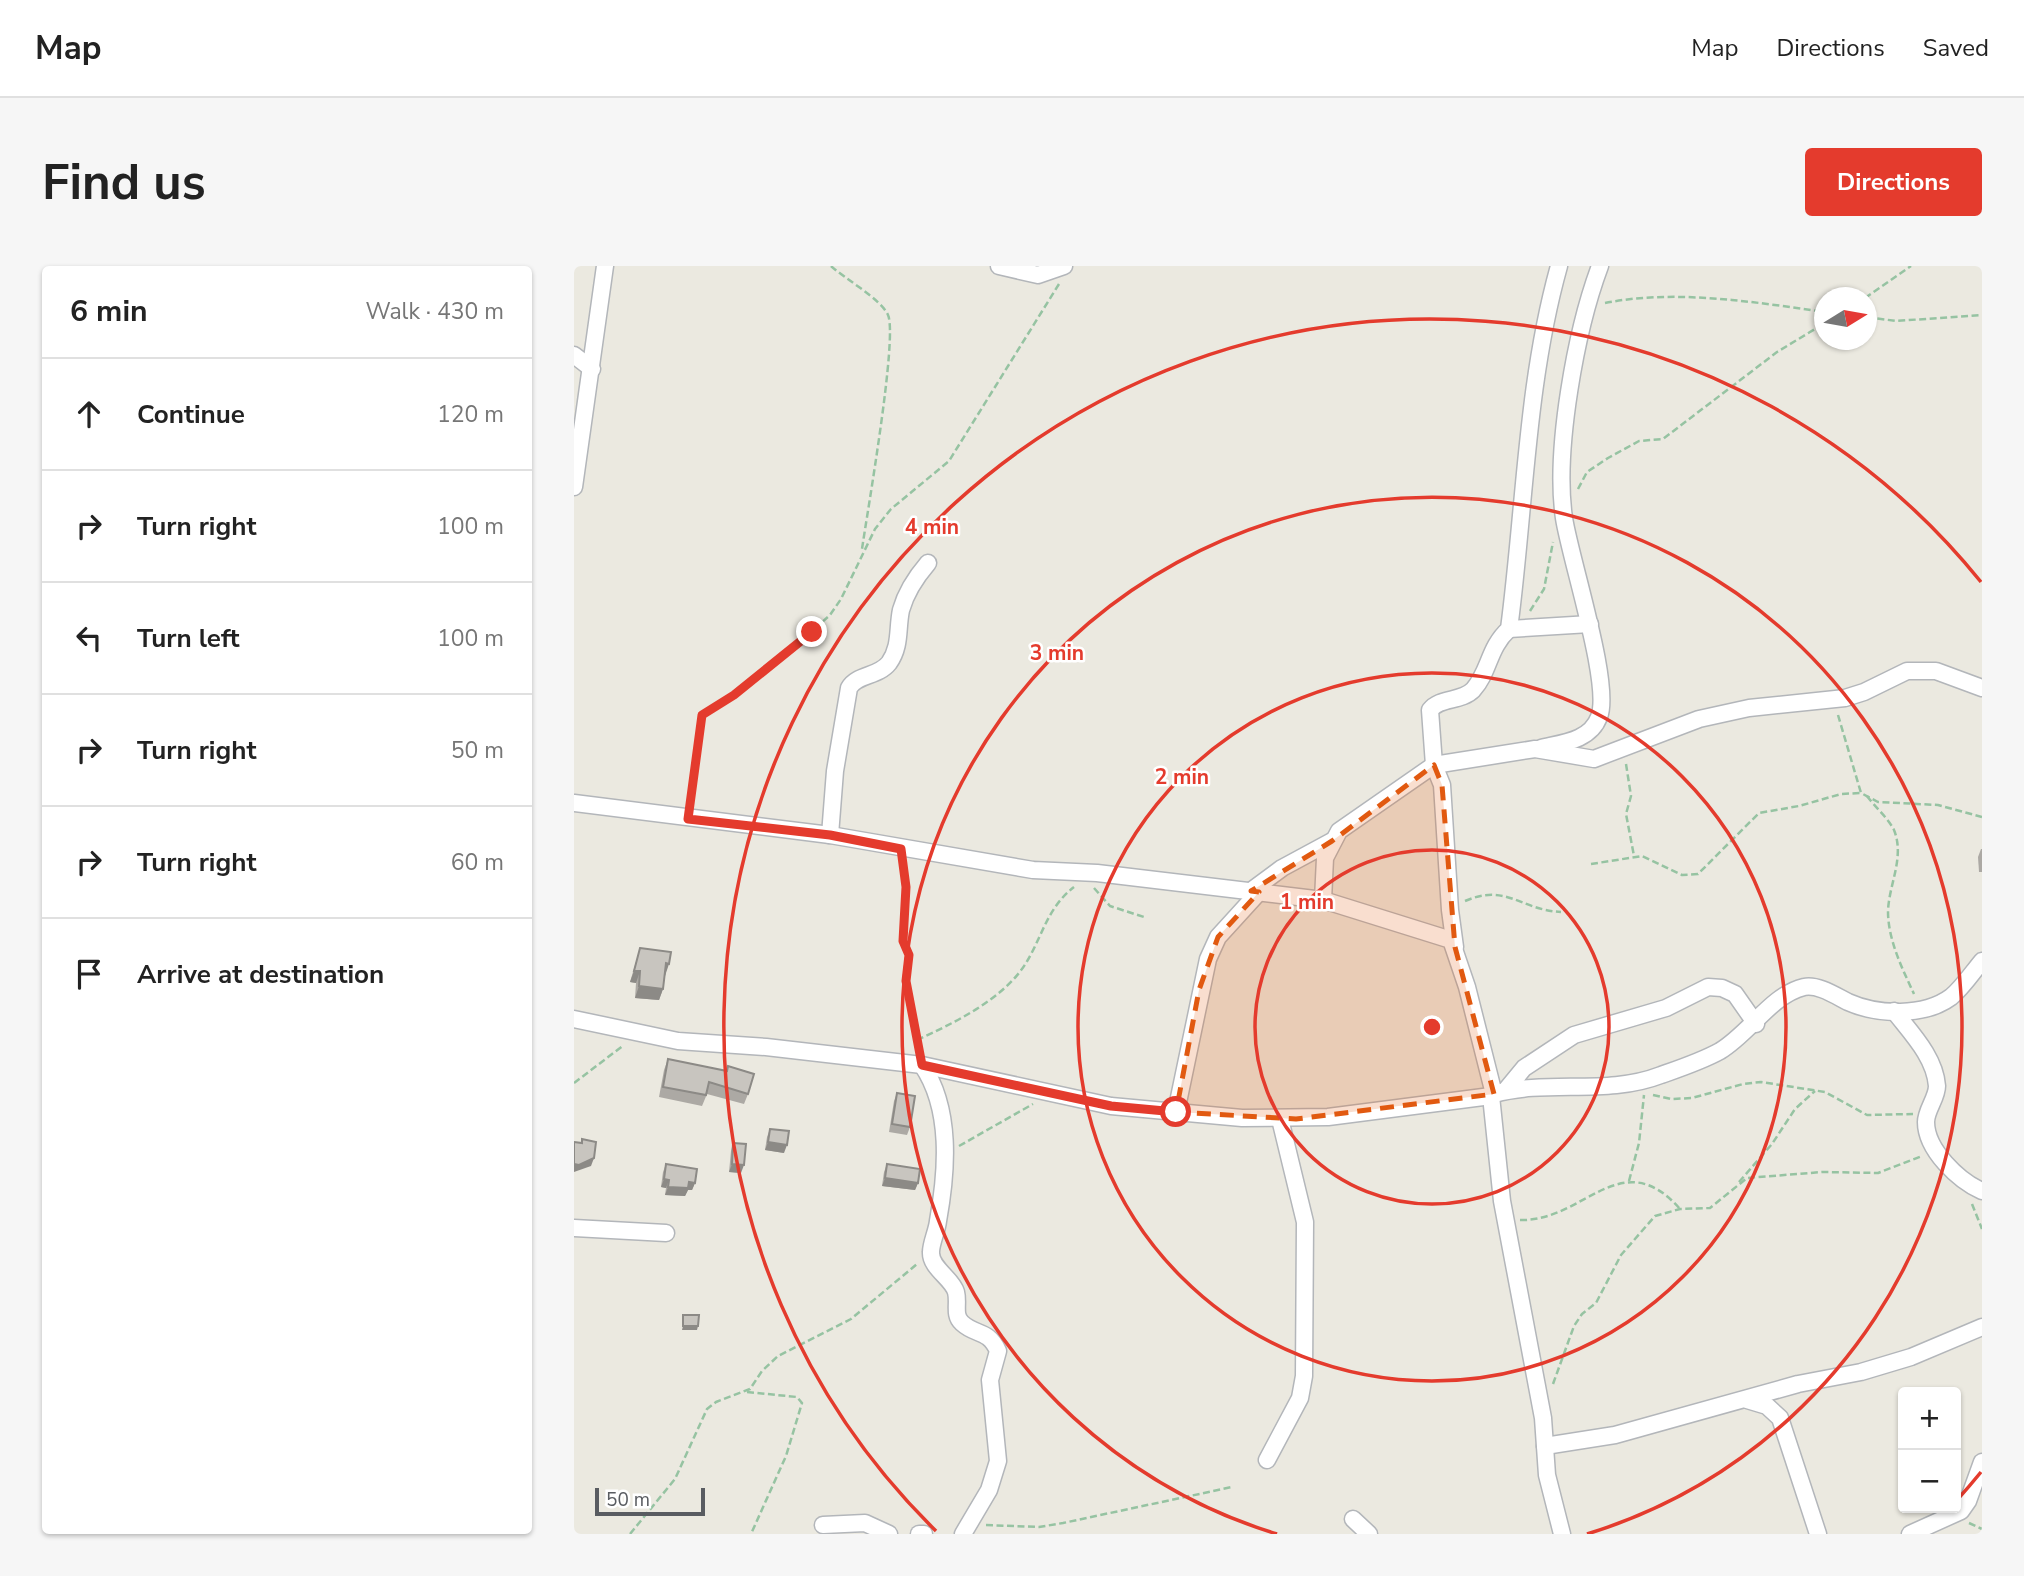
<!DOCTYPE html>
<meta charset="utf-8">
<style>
body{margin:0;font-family:"Nunito Sans",sans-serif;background:#f6f6f6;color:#222}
.controls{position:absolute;right:21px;bottom:21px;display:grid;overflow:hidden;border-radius:7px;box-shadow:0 2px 5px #0004}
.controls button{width:63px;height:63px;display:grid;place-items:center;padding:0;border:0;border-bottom:2px solid #e0e0e0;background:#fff;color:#222;font:35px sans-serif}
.compass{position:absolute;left:1240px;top:21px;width:63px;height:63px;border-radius:50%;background:#fff;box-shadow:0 2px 5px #0004;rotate:79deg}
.scale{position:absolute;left:21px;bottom:18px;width:110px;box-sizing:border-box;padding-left:7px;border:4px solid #595c61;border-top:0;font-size:19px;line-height:24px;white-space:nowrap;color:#595c61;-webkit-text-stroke:5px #fff;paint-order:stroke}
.stop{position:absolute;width:21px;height:21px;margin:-16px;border:5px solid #e43b2d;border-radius:50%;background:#fff}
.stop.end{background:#e43b2d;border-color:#fff;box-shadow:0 2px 7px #0008}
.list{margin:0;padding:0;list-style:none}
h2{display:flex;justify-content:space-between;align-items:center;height:91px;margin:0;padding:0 28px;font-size:30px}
h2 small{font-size:23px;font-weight:400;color:#767676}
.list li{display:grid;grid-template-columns:46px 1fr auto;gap:21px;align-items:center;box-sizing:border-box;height:112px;padding:0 28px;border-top:2px solid #e0e0e0}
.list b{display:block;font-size:26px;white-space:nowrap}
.list em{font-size:23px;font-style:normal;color:#767676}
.icon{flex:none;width:38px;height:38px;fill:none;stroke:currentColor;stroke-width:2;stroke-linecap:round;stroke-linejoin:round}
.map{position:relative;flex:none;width:1408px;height:1268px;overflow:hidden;border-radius:7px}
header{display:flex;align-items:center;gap:42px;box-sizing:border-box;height:98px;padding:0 35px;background:#fff;border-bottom:2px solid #e0e0e0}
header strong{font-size:33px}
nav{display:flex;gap:38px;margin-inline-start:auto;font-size:24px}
.intro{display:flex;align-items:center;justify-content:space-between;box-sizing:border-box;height:168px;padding:0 42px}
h1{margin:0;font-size:49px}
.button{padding:18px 32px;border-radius:7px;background:#e43b2d;color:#fff;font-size:24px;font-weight:700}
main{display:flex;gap:42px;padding:0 42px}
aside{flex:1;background:#fff;border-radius:7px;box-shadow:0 2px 5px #0004}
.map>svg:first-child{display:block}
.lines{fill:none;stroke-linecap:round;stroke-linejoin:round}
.minor-casing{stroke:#b3b6ba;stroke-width:19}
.path{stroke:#96c3a2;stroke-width:2.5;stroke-dasharray:7 3.5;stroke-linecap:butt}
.minor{stroke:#fff;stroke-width:16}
.wall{fill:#aca9a4}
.shaded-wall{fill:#8c8a86}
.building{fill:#c8c5bf;stroke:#8c8a86;stroke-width:2}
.route{stroke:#e43b2d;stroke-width:9}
.marked{fill:#e15910;fill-opacity:0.2;stroke:#e15910;stroke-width:5;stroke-dasharray:14 9;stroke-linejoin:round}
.ring{fill:none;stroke:#e43b2d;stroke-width:3.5}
.centre{fill:#e43b2d;stroke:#fff;stroke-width:3.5}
.ring-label{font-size:21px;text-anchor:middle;font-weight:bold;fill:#e43b2d;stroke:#fff;stroke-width:5;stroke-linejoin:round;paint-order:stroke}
</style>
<header>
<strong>Map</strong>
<nav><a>Map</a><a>Directions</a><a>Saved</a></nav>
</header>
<div class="intro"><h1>Find us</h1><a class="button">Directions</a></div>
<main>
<aside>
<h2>6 min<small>Walk · 430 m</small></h2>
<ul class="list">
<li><svg class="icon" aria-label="ahead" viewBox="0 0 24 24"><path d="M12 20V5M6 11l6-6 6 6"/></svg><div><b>Continue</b></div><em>120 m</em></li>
<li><svg class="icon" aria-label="right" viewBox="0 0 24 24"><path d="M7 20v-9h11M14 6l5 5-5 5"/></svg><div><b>Turn right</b></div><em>100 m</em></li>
<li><svg class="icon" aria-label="left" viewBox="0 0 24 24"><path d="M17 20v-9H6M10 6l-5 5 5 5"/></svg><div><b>Turn left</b></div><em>100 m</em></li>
<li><svg class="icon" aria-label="right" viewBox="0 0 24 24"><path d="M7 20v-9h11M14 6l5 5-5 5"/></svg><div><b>Turn right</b></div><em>50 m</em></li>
<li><svg class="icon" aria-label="right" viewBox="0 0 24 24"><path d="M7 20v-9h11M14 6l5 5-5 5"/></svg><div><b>Turn right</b></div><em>60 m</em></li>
<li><svg class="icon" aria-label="arrive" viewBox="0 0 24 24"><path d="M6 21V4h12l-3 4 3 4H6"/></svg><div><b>Arrive at destination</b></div></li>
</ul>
</aside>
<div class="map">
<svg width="1408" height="1268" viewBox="0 0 1408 1268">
<rect width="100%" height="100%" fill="#ebe9e0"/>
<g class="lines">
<defs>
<g id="minor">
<path d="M425,0L464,9L490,0"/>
<path d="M0,89L18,103"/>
<path d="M0,221L31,0"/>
<path d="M935,363L1016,358"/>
<path d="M967,482C988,477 1016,475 1025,451C1038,420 996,292 990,252C980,184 1002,64 1026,0"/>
<path d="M0,537L256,569L459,604L523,607L749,634L877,674L893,721L920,828L917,830L928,935L969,1152L973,1209L988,1268"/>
<path d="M256,569L261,505L275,422C283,408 304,411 315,397C327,380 323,363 327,344C332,326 342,311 354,297"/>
<path d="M677,625L708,602L758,575"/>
<path d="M749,634L751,592L765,565L860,499L961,483L1020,493L1125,453L1175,442L1271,432L1290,426L1333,405H1362L1408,422"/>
<path d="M881,681L876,644L868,519L860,499L856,444C866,431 887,436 899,424C916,405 914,382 935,363C951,242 952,118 985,0"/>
<path d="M1320,745C1337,767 1361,791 1363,820C1363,832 1352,844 1352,856C1352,884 1385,915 1408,925"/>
<path d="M0,753L104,775L192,781L348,799L537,840L668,852L754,851L917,830"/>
<path d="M348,799C378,843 373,905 364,955C363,965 357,977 357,986C356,1002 378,1012 382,1026C385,1037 379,1049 388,1057C402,1070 414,1063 424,1085L416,1114L424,1195L415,1224L389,1268"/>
<path d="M931,825L950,802L1000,769L1092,742L1134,721L1148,722L1161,728L1182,758"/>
<path d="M920,828C975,813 1033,830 1087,809C1107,802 1128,795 1146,785C1176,767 1197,729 1230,721C1244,718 1262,730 1274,736C1303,749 1350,751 1377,731C1389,721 1398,707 1408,695"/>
<path d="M602,846L634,693L644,671L685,626"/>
<path d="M0,962L92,967"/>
<path d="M1173,1134L1193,1140L1206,1152L1244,1268"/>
<path d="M971,1180L1041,1169L1224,1118L1287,1106L1337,1091L1408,1061"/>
<path d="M693,1194L726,1132L730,1110L731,956L706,853"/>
<path d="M779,1253L795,1268"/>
<path d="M249,1259L291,1257L315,1268"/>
<path d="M345,1268H350"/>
<path d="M1336,1268L1387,1245L1394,1235L1408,1196"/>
</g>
</defs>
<!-- minor casing -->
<use href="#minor" class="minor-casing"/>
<!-- path -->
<g class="path">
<path d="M257,0C271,13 307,33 314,49C324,71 293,248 288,283"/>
<path d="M1291,32L1337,0"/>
<path d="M1031,37C1101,23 1180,36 1251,46"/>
<path d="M1293,51L1322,55L1408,49"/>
<path d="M1004,223L1013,206L1034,192L1065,175L1089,173L1203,86L1251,57"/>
<path d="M956,345L970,323L979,276"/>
<path d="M1264,449L1287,527L1304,536L1364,539L1408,551"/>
<path d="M1052,498L1057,530L1052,548L1060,590"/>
<path d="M1293,530C1301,541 1314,552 1320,564C1331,591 1315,618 1314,645C1314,674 1328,702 1340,728"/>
<path d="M116,537L128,449L216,385L256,349L267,333L301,263L317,243L375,195L485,18"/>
<path d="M328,596L332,633L329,675L335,689L332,715L345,782"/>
<path d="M1017,598L1068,590L1108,609L1124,608L1185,547L1225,540L1267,528L1287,527"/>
<path d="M520,622L536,640L573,652"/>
<path d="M891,635C933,617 946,644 987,646"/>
<path d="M343,774C380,757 430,733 452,697C469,669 473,642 500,621"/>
<path d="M0,817L50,779"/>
<path d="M1079,829L1097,833L1118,832L1169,818L1187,816L1251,826L1293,849L1339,848"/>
<path d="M385,880L459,838"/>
<path d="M1055,915L1065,877L1070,829"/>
<path d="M1165,916L1198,878L1221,843L1241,825"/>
<path d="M1398,938L1408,963"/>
<path d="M946,954C1010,956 1047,876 1106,943"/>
<path d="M979,1118L1000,1060L1008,1048L1022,1037L1047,989L1081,950L1106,943L1136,942L1173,912L1248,906L1304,907L1348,890"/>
<path d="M173,1126L223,1131L228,1137L212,1190L177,1268"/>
<path d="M1395,1257L1408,1263"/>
<path d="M412,1259L465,1261L489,1257L658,1221"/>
<path d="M56,1268L101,1213L133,1143L142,1136L176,1123L188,1105L204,1090L277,1053L343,998"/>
</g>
<!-- minor -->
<use href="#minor" class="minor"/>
</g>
<!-- wall -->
<g class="wall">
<path d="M1407,583H1408V606H1405L1404,591Z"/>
<path d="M66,682L91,710L89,723L85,734L61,732L62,717L56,716Z"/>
<path d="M94,793L174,828L170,838L133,828L128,840L85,831L90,804Z"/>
<path d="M323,827L336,861L333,869L315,866L320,835Z"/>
<path d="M196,863L210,887L191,884L193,871Z"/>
<path d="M159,877L167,907L155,906L157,885Z"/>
<path d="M92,898L121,917L118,924H114L111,930L91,929L92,922L87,921L89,906Z"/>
<path d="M313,898L344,917L341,924L308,920L310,906Z"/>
</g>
<!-- shaded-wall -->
<g class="shaded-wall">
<path d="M92,697L95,698L91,710L87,709Z"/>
<path d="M60,705H66L62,717L56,716Z"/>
<path d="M65,720L89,723L85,734L61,732Z"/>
<path d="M194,876L213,879L210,887L191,884Z"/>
<path d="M20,892L17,900L0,906V898Z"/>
<path d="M158,898L170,899L167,907L155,906Z"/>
<path d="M311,912L344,917L341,924L308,920Z"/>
<path d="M90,913L95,914L92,922L87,921Z"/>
<path d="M115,916L121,917L118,924H114L111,930L91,929L94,921Z"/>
<path d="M109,1060H124L123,1064H108Z"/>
</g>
<!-- building -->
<g class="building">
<path d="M66,682L97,686L95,698L92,697L89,723L65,720L66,705H60Z"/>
<path d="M94,793L153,805L154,800L180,808L174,828L135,816L132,829L89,821Z"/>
<path d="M323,827L341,830L336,861L318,858Z"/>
<path d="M196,863L215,865L213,879L194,876Z"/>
<path d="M8,873L22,876L20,892L5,899L0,898V876L8,877Z"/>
<path d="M159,877L172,878L170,899L158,898Z"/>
<path d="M92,898L123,903L121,917L115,916L114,922L94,921L95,914L90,913Z"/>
<path d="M313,898L346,903L344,917L311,912Z"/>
<path d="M109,1049H125L124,1060H109Z"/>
</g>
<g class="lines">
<!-- route -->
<path class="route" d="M238,366L160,429L128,449L114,553L256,569L327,583L332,621L329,675L335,689L332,715L348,799L537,840L602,846"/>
</g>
<!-- marked area -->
<path class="marked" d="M860,499L868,519L881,681L920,828L722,853L602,846L625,724L644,671L685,626L677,625L758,575Z"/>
<!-- distance rings -->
<g class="ring">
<circle cx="858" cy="761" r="177"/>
<circle cx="858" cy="761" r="354"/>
<path d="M703 1268A530 530 0 1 1 1013 1268"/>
<path d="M1407 1206A707 707 0 0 1 1383 1234M362 1265A707 707 0 1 1 1407 316"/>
</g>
<circle cx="858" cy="761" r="10" class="centre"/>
<g class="ring-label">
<text x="358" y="268">4 min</text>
<text x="483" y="394">3 min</text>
<text x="608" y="518">2 min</text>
<text x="733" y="643">1 min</text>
</g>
</svg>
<div class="controls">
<button>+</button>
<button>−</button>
</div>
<svg class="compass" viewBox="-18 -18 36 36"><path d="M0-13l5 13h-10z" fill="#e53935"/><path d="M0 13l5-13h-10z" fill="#767676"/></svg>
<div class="scale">50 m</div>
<div class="stop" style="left:602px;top:846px"></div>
<div class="stop end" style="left:238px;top:366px"></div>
</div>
</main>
